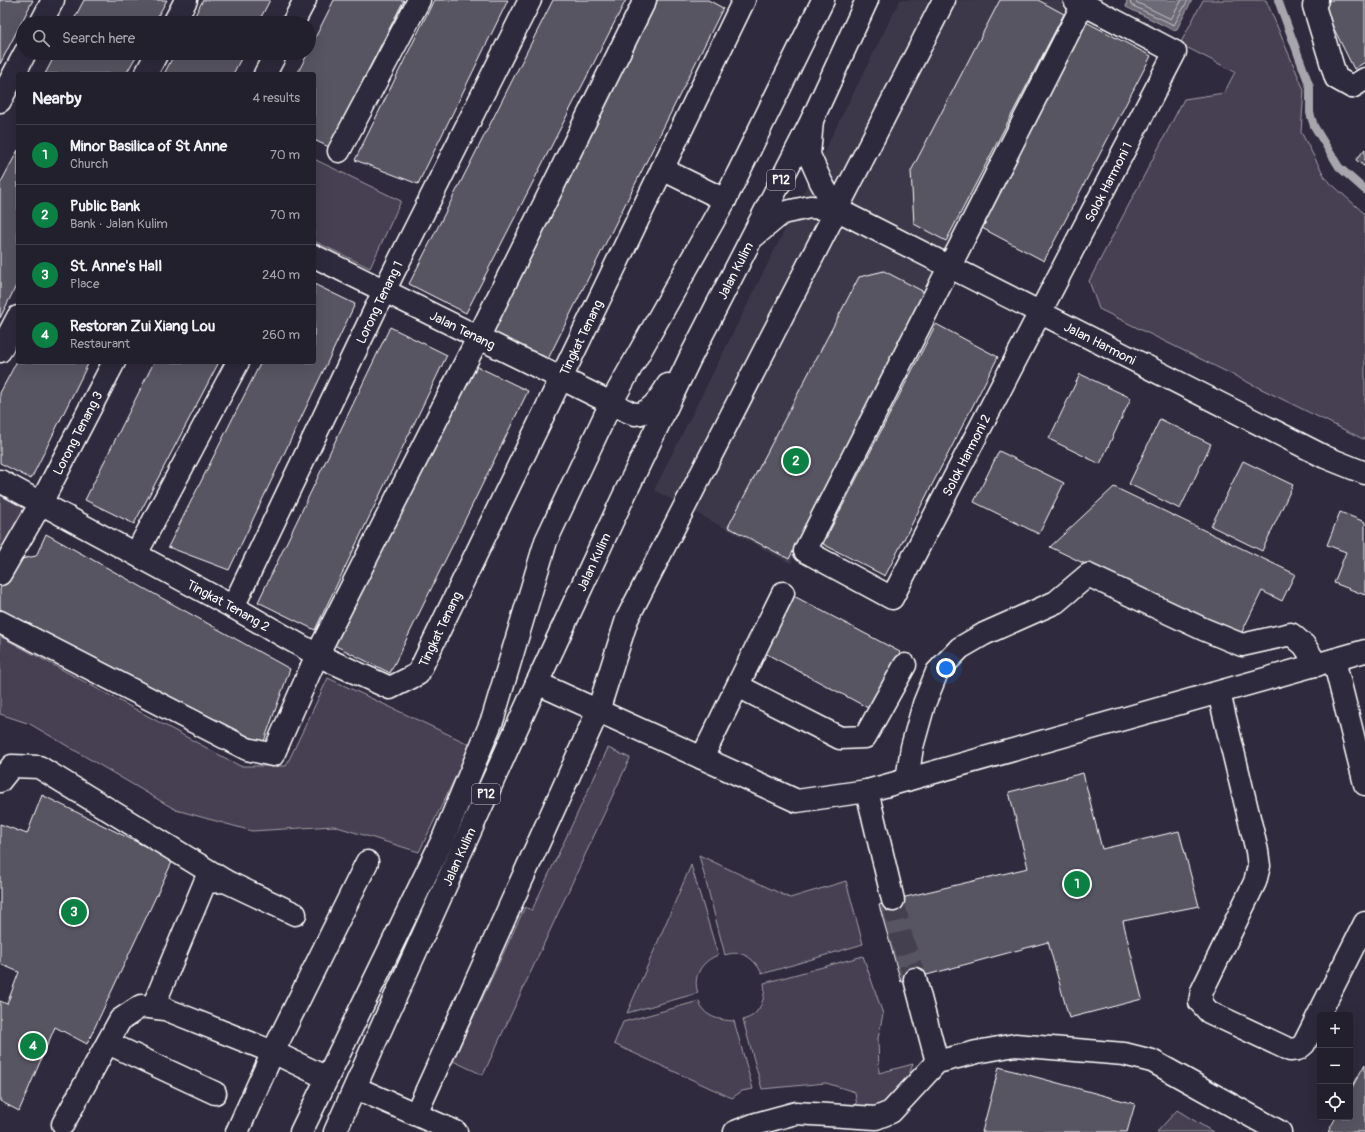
<!DOCTYPE html>
<meta charset="utf-8">
<style>
body{margin:0;font-family:Pangolin,sans-serif;background:#2b2836;color:#f1f3f6}
.controls{position:absolute;right:12px;bottom:12px;display:grid;overflow:hidden;border-radius:4px;box-shadow:0 4px 16px #0002}
.controls button{width:36px;height:36px;display:grid;place-items:center;padding:0;border:0;border-bottom:1px solid #403e4a;background:#23202e;color:#f1f3f6;font:20px sans-serif}
.you{position:absolute;left:946px;top:668px;width:14px;height:14px;margin:-10px;border:3px solid #fff;border-radius:50%;background:#1a73e8;box-shadow:0 0 0 6px #1a73e833}
.badge{display:grid;place-items:center;width:26px;height:26px;border-radius:50%;background:#0b8043;color:#fff;font-size:13px;font-weight:700}
.pin{position:absolute;translate:-50% -50%;border:2px solid #fff;box-shadow:0 1px 4px #0006}
.list{margin:0;padding:0;list-style:none}
h2{display:flex;justify-content:space-between;align-items:center;height:52px;margin:0;padding:0 16px;font-size:17px}
h2 small{font-size:13px;font-weight:400;color:#a3a3aa}
.list li{display:grid;grid-template-columns:26px 1fr auto;gap:12px;align-items:center;box-sizing:border-box;height:60px;padding:0 16px;border-top:1px solid #403e4a}
.list b{display:block;font-size:15px;white-space:nowrap}
.list p{margin:0;font-size:13px;white-space:nowrap;color:#a3a3aa}
.list em{font-size:13px;font-style:normal;color:#a3a3aa}
.icon{flex:none;width:22px;height:22px;fill:none;stroke:currentColor;stroke-width:2;stroke-linecap:round;stroke-linejoin:round}
.map{position:relative;flex:none;width:1365px;height:1132px;overflow:hidden}
.search{position:absolute;background:#23202e;box-shadow:0 4px 16px #0002;left:16px;top:16px;width:300px;height:44px;display:flex;align-items:center;gap:10px;box-sizing:border-box;padding:0 14px;border-radius:22px;color:#a3a3aa;font-size:15px}
.panel{position:absolute;background:#23202e;box-shadow:0 4px 16px #0002;left:16px;top:72px;width:300px;height:292px;border-radius:4px}
.map>svg:first-child{display:block}
.built{fill:#3c3749}
.green{fill:#464152;stroke:#a2a0a8}
.water{fill:#6d6a77;stroke:#a7a6ad}
.lines{fill:none;stroke-linecap:round;stroke-linejoin:round}
.shore{stroke:#c5c3c9;stroke-width:1}
.stream{stroke:#a7a6ad;stroke-width:8}
.building{fill:#595564;stroke:#fff}
.minor-tunnel{stroke:#443f50;stroke-width:22;stroke-dasharray:22 11;stroke-linecap:butt}
.minor-casing{stroke:#fff;stroke-width:25}
.major-casing{stroke:#fff;stroke-width:25}
.minor{stroke:#2f2a3d;stroke-width:22}
.major{stroke:#2f2a3d;stroke-width:22}
.labels{text-anchor:middle;stroke-width:3;stroke-linejoin:round;paint-order:stroke}
.shield{fill:#2f2a3d;stroke:#c1bfc5;stroke-width:1}
.shield-label{font-size:12px;font-weight:bold;fill:#fff}
.street-label{font-size:13px;fill:#fff;stroke:#2f2a3d}
</style>
<div class="map">
<svg width="1365" height="1132" viewBox="0 0 1365 1132">
<rect width="100%" height="100%" fill="#2f2a3d"/>
<filter id="ink" filterUnits="userSpaceOnUse"><feTurbulence type="fractalNoise" baseFrequency=".025" numOctaves="2"/><feDisplacementMap in="SourceGraphic" scale="8" xChannelSelector="R" yChannelSelector="G"/><feConvolveMatrix kernelMatrix="1 2 1 2 8 2 1 2 1" color-interpolation-filters="sRGB"/></filter>
<g filter="url(#ink)">
<!-- built -->
<path class="built" d="M900,0H1076L791,564L654,490Z"/>
<!-- green -->
<g class="green">
<path d="M1203,0H1266L1304,90L1301,132L1326,179L1365,214V438L1363,439L1099,309L1089,281L1184,99L1224,93L1235,72L1180,44Z"/>
<path d="M314,159L401,201L370,268L314,241Z"/>
<path d="M0,495L26,509L0,555Z"/>
<path d="M0,636L240,766H286L328,678L471,745L419,852L334,826L252,831L176,810L30,724L0,714Z"/>
<path d="M608,748L630,758L483,1075L453,1061L525,907L532,910Z"/>
<path d="M699,855L790,898L846,881L863,944L762,974C755,959 743,949 725,955Z"/>
<path d="M691,865L718,955C702,961 692,976 698,993L627,1013Z"/>
<path d="M863,956L883,1014L878,1038L879,1073L913,1064L906,1083L882,1106L865,1108L857,1107L855,1092L826,1083L762,1089L743,1020C745,1019 749,1018 752,1016C762,1009 766,994 764,983Z"/>
<path d="M699,1001C703,1017 719,1020 734,1021L753,1089L742,1091L732,1098L614,1044L623,1022Z"/>
<path d="M1177,1110L1213,1132H1157Z"/>
</g>
<!-- water -->
<path class="water" d="M1127,0H1192L1177,29L1173,30L1126,7Z"/>
<g class="lines">
<!-- shore -->
<g class="shore">
<path d="M1130,0L1131,5L1174,25L1188,0"/>
<path d="M1135,0L1136,2L1171,19L1182,0"/>
</g>
<!-- stream -->
<path class="stream" d="M1278,0L1310,87V113L1314,126L1339,167L1365,190"/>
</g>
<!-- building -->
<g class="building">
<path d="M0,0H33L0,64Z"/>
<path d="M84,0H167L154,23H72Z"/>
<path d="M203,0H270L258,23H191Z"/>
<path d="M334,0H404L329,147L314,140V74H297L308,53H309V50Z"/>
<path d="M434,0H508L418,184L355,160Z"/>
<path d="M553,0H626L466,313L409,284Z"/>
<path d="M654,0H708L723,8L547,361L489,332Z"/>
<path d="M1000,0H1038L1064,14L946,241L914,224L911,171Z"/>
<path d="M1323,0H1365V62L1354,69L1320,1Z"/>
<path d="M1086,22L1151,56L1044,261L980,227Z"/>
<path d="M56,53H138L126,74H45Z"/>
<path d="M175,53H244L233,74H164Z"/>
<path d="M1365,149V167L1356,160Z"/>
<path d="M18,150V282L0,318V184Z"/>
<path d="M884,271L928,294L789,559L728,527L859,277Z"/>
<path d="M314,284L355,304L229,570L168,547L261,362H314Z"/>
<path d="M936,324L998,357L885,576L823,544Z"/>
<path d="M390,327L447,355L315,630L258,602Z"/>
<path d="M18,359V362H89L31,479L0,463V393Z"/>
<path d="M154,362H219L134,524L85,500Z"/>
<path d="M472,364L528,391L390,673L334,645Z"/>
<path d="M1080,374L1131,398L1100,464L1049,439Z"/>
<path d="M1160,419L1211,444L1180,509L1129,484Z"/>
<path d="M999,451L1064,483L1039,534L974,502Z"/>
<path d="M1243,461L1293,485L1262,551L1211,526Z"/>
<path d="M1114,487L1295,574L1282,601L1262,591L1239,638L1050,547Z"/>
<path d="M1340,512L1365,522V595L1334,583L1346,552L1327,545Z"/>
<path d="M46,534L290,669L263,744L0,609V589L16,560L36,556Z"/>
<path d="M790,594L900,652L870,709L761,651Z"/>
<path d="M1083,773L1102,849L1179,831L1199,906L1123,921L1142,999L1069,1018L1048,942L901,982L879,905L893,900L1028,868L1009,792Z"/>
<path d="M42,795L173,860L87,1044L55,1027L19,1111L0,1101V1001L7,1004L19,972L0,964V824L27,834Z"/>
<path d="M1365,1064V1132H1328L1336,1117H1350V1091Z"/>
<path d="M999,1067L1135,1104L1127,1132H982Z"/>
</g>
<g class="lines">
<!-- minor-tunnel -->
<path class="minor-tunnel" d="M893,900L902,939L915,979"/>
<defs>
<g id="minor">
<path d="M1075,0L1083,4L1175,52L892,598L805,551L1083,4L1085,0"/>
<path d="M1317,0L1314,6L1336,78L1352,87L1365,79"/>
<path d="M41,23L53,0"/>
<path d="M174,23L186,0"/>
<path d="M293,23L305,0"/>
<path d="M146,74L157,53"/>
<path d="M265,74L276,53"/>
<path d="M0,101L25,53"/>
<path d="M812,120L809,155L821,182L836,209"/>
<path d="M339,151L419,0"/>
<path d="M662,169L725,200"/>
<path id="s1" d="M752,238L782,213L810,207L836,209L1325,457L1365,473"/>
<path id="s2" d="M314,256L611,403"/>
<path d="M0,351L18,317"/>
<path id="s3" d="M0,481L233,607L317,655L390,688L418,674L744,0"/>
<path d="M136,554L238,362"/>
<path id="s4" d="M0,574L41,503L114,362"/>
<path id="s5" d="M233,607L384,291L530,0"/>
<path d="M0,622L247,749L273,755L317,655L478,338L645,0"/>
<path d="M1334,660L1365,784"/>
<path d="M537,683L797,801L867,791L1365,651"/>
<path d="M738,686L840,738L865,737L905,665"/>
<path d="M1219,693L1257,851L1259,866L1255,882L1202,991L1200,1002L1209,1012L1290,1050L1298,1049L1304,1044L1365,923"/>
<path d="M702,758L783,593"/>
<path d="M907,780L912,747L924,704L937,672L960,648L984,634L1056,602L1088,575L1203,629L1242,645L1291,634L1304,645L1317,665"/>
<path d="M0,781L12,766L39,767L225,881"/>
<path d="M867,791L893,900"/>
<path d="M915,979L937,1062"/>
<path d="M153,1007L205,882L225,881L295,914"/>
<path d="M108,1043L215,1093"/>
<path d="M356,1088L456,1132"/>
<path d="M416,1114L598,711L627,619L944,0"/>
<path d="M63,1124L120,1020L141,1006L165,1009L273,1052L327,1078"/>
<path d="M237,1132L273,1052L367,862"/>
<path d="M735,1132L756,1124L796,1113L876,1118L891,1112L937,1062L977,1052L1015,1045L1124,1054L1152,1061L1280,1132"/>
</g>
<g id="major">
<path d="M611,403C617,406 629,413 635,414C651,414 661,396 668,385"/>
<path d="M301,1132L443,839L493,718L546,541L611,403L725,200L823,0"/>
<path id="s6" d="M335,1132L388,1013L537,683L621,502L690,358L812,120L867,0"/>
</g>
</defs>
<!-- minor casing -->
<use href="#minor" class="minor-casing"/>
<!-- major casing -->
<use href="#major" class="major-casing"/>
<!-- minor -->
<use href="#minor" class="minor"/>
<!-- major -->
<use href="#major" class="major"/>
</g>
</g>
<g class="labels">
<!-- shield labels -->
<g class="shield">
<rect x="767" y="170" width="28" height="20" rx="3"/>
<rect x="472" y="784" width="28" height="20" rx="3"/>
</g>
<g class="shield-label">
<text x="781" y="184">P12</text>
<text x="486" y="798">P12</text>
</g>
<!-- street labels -->
<g class="street-label">
<text transform="translate(1108 182) rotate(-63)" y="5">Solok Harmoni 1</text>
<text dy="5" stroke="none"><textPath href="#s6" startOffset="950">Jalan Kulim</textPath></text>
<text dy="5" stroke="none"><textPath href="#s5" startOffset="338">Lorong Tenang 1</textPath></text>
<text dy="5" stroke="none"><textPath href="#s2" startOffset="166">Jalan Tenang</textPath></text>
<text dy="5" stroke="none"><textPath href="#s3" startOffset="847">Tingkat Tenang</textPath></text>
<text dy="5" stroke="none"><textPath href="#s1" startOffset="390">Jalan Harmoni</textPath></text>
<text dy="5" stroke="none"><textPath href="#s4" startOffset="161">Lorong Tenang 3</textPath></text>
<text transform="translate(966 455) rotate(-63)" y="5">Solok Harmoni 2</text>
<text dy="5" stroke="none"><textPath href="#s6" startOffset="626">Jalan Kulim</textPath></text>
<text dy="5" stroke="none"><textPath href="#s3" startOffset="260">Tingkat Tenang 2</textPath></text>
<text dy="5" stroke="none"><textPath href="#s3" startOffset="523">Tingkat Tenang</textPath></text>
<text dy="5" stroke="none"><textPath href="#s6" startOffset="302">Jalan Kulim</textPath></text>
</g>
</g>
</svg>
<div class="controls">
<button>+</button>
<button>−</button>
<button><svg class="icon" aria-label="locate" viewBox="0 0 24 24"><circle cx="12" cy="12" r="6"/><path d="M12 2v4M12 18v4M2 12h4M18 12h4"/></svg></button>
</div>
<div class="you"></div>
<div class="pin badge" style="left:1077px;top:884px">1</div>
<div class="pin badge" style="left:796px;top:461px">2</div>
<div class="pin badge" style="left:74px;top:912px">3</div>
<div class="pin badge" style="left:33px;top:1046px">4</div>
<div class="search"><svg class="icon" aria-label="search" viewBox="0 0 24 24"><circle cx="10" cy="10" r="6"/><path d="M15 15l6 6"/></svg>Search here</div>
<section class="panel">
<h2>Nearby<small>4 results</small></h2>
<ul class="list">
<li><span class="badge">1</span><div><b>Minor Basilica of St Anne</b><p>Church</p></div><em>70 m</em></li>
<li><span class="badge">2</span><div><b>Public Bank</b><p>Bank · Jalan Kulim</p></div><em>70 m</em></li>
<li><span class="badge">3</span><div><b>St. Anne's Hall</b><p>Place</p></div><em>240 m</em></li>
<li><span class="badge">4</span><div><b>Restoran Zui Xiang Lou</b><p>Restaurant</p></div><em>260 m</em></li>
</ul>
</section>
</div>
